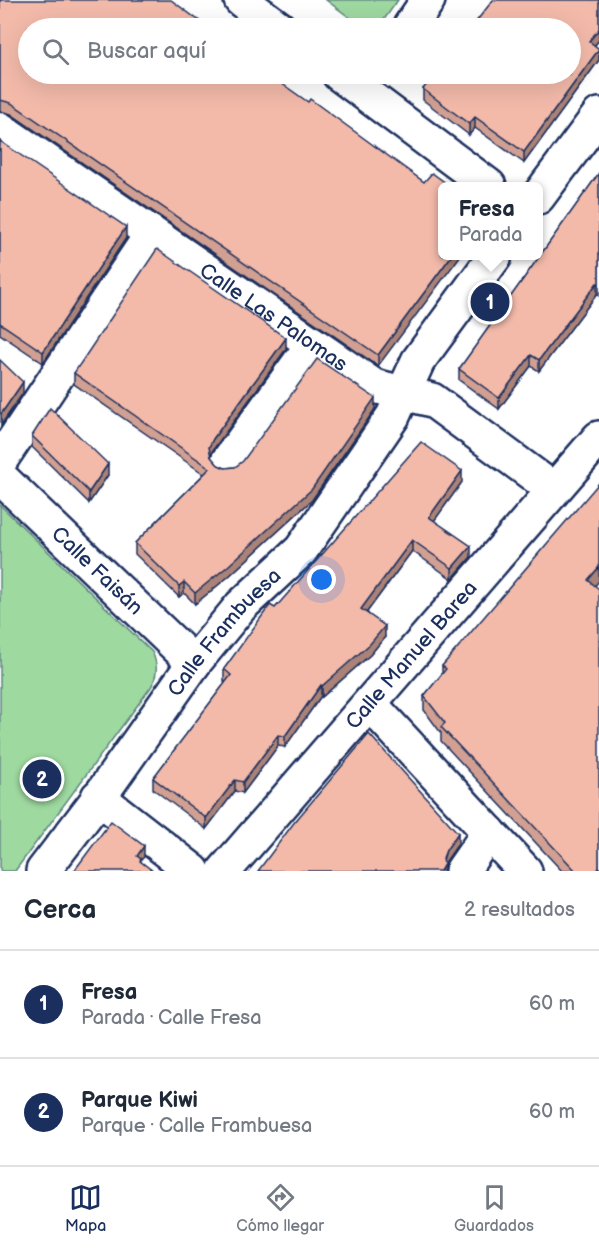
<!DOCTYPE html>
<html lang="es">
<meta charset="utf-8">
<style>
body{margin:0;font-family:"Balsamiq Sans",sans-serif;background:#f2f2f3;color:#1f2937}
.you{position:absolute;left:322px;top:580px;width:21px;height:21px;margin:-15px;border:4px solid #fff;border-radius:50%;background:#1a73e8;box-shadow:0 0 0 9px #1a73e833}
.badge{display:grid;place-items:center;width:39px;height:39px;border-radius:50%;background:#1b2f5e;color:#fff;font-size:20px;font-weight:700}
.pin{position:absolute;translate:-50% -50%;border:3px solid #fff;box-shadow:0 2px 6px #0006}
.popup{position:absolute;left:438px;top:182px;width:105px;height:78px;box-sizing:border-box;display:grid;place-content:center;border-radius:9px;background:#fff;filter:drop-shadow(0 2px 4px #0005);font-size:20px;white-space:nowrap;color:#747a83}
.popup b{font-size:22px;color:#1f2937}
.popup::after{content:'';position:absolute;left:50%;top:100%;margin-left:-12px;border:12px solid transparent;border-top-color:#fff}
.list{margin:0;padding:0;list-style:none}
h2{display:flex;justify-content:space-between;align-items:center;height:78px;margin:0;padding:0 24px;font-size:26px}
h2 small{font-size:20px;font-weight:400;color:#747a83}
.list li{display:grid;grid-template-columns:39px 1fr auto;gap:18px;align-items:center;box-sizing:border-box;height:108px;padding:0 24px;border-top:2px solid #e0e1e3}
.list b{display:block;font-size:22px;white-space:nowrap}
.list p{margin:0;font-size:20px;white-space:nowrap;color:#747a83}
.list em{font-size:20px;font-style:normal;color:#747a83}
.icon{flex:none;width:33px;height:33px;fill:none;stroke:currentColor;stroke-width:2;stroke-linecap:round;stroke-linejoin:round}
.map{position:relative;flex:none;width:599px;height:871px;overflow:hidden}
.search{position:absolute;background:#fff;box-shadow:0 6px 24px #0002;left:18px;right:18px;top:18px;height:66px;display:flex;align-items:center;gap:15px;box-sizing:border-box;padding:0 21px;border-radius:33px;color:#747a83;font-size:22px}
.sheet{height:294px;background:#fff}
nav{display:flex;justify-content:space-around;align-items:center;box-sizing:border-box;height:84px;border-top:2px solid #e0e1e3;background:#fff;font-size:16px;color:#747a83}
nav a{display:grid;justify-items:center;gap:3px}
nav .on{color:#1b2f5e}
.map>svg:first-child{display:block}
.green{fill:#9ed9a0;stroke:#5c847f;stroke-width:1.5}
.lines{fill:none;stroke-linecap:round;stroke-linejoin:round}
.street-casing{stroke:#1b2f5e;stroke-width:38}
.secondary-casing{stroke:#1b2f5e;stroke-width:38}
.street{stroke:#fff;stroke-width:33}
.secondary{stroke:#fff;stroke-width:33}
.wall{fill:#d1a092;stroke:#1b2f5e;stroke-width:1.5}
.shaded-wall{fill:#aa8277;stroke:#1b2f5e;stroke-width:1.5}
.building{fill:#f3baaa;stroke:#1b2f5e;stroke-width:1.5}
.labels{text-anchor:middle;stroke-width:6;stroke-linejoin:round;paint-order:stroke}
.street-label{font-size:21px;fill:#1b2f5e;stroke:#fff}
</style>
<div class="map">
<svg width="599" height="871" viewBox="0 0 599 871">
<rect width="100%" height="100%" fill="#fff"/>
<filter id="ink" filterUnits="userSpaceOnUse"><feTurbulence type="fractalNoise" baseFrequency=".0167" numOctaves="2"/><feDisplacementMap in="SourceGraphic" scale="12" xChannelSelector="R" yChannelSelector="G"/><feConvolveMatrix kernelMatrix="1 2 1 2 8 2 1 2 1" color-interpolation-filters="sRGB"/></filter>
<g filter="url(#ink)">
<!-- green -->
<g class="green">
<path d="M326,0H398L378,28H364Z"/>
<path d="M0,505L152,652C158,664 158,675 151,687L15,871H0Z"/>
</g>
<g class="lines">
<defs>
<g id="street">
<path d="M241,0L279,28"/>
<path d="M409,28L428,0"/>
<path d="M339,74L489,186"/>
<path id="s1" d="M0,129L374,386L432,400L553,489"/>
<path d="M0,461L151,235"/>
<path d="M228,461L313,344"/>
<path id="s2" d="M0,477L194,663"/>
<path d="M370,704L525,871"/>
<path d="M98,797L193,871"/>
<path id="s3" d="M224,871L599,438"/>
<path d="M462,871L489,832"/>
</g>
<g id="secondary">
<path d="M538,197L599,115"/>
<path id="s4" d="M43,871L95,803L194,663L241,606L301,550L393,416L418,361L495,256"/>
</g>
</defs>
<!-- street casing -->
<use href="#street" class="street-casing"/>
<!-- secondary casing -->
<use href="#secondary" class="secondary-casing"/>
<!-- street -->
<use href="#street" class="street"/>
<!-- secondary -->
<use href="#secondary" class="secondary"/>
</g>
<!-- wall -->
<g class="wall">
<path d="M0,0L28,28L308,102L424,182L378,366L11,114L0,111Z"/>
<path d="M599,0V40L595,45L599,60L524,163L475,128L469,135L423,100V89Z"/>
<path d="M0,141L126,238L43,363L0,334Z"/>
<path d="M599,173V296L597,294L539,371L531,366L499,409L459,380V369Z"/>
<path d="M286,349L213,450L211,457L218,465L225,468L235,467L375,409L312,500L228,577L195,604L184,593L179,597L135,554V543L204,474L74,384V373Z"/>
<path d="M32,436L108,475L89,503L32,447Z"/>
<path d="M462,482L434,521L471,557L452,579L412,551L367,612L385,637L370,655L322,697L321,696L285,747L278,746L243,793L235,791L206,829L153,789V778L226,682L224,681V669L275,608Z"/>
<path d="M595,586L599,871H562L441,741V733L424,710V696L442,674V666Z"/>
</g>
<!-- shaded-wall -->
<g class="shaded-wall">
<path d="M599,29V40L589,52V41Z"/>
<path d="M599,49V60L524,163V152Z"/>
<path d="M475,117V128L469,135V124Z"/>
<path d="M126,227V238L43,363V352Z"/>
<path d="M452,255H461L378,366V355Z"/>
<path d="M597,283V294L539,371V360Z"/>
<path d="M286,338V349L213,450L209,458V447L213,439Z"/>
<path d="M531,355V366L499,409V398Z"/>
<path d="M23,382V393L1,425V414Z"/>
<path d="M375,398V409L312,500L228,577L195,604V593Z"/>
<path d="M108,464V475L89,503V492Z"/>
<path d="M462,471V482L429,528V517Z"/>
<path d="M412,540V551L361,620V609Z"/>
<path d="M471,546V557L452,579V568Z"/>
<path d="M599,567V581L588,594V580Z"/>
<path d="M184,582V593L179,597V586Z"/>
<path d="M385,626V637L370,655L322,697V686Z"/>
<path d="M321,685V696L285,747V736Z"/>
<path d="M278,735V746L243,793V782Z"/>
<path d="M235,780V791L206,829V818Z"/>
<path d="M458,833V844L446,861L444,866V871H440L446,850Z"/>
<path d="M144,846V857L141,860V870L137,856Z"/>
</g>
<!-- building -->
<g class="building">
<path d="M0,0H171L209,28H28V74H268L308,102L310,99L424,182L432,173L450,186H442V255H452L378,355L11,103L0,100Z"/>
<path d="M493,0H599V29L589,41L599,49L524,152L475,117L469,124L423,89L436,74H570V28H471Z"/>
<path d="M0,141L126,227L43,352L0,323Z"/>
<path d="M599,173V285L597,283L539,360L531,355L499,398L459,369Z"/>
<path d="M157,249L286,338L213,439L209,447L211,457L218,465L225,468L235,467L243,461L317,359L375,398L312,489L228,566L195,593L184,582L179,586L135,543L210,468L74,373Z"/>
<path d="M0,360L23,382L1,414L0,413Z"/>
<path d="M50,408L108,464L89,492L32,436Z"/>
<path d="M421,442L462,471L429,517L471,546L452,568L412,540L361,609L385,626L370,644L322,686L321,685L285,736L278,735L243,782L235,780L206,818L153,778L231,675L224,669L270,605L275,608Z"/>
<path d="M599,483V567L588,580L599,589V867L596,871H576L441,727L445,723L424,696L446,669L442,666Z"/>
<path d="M369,734L458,833L446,850L443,858L444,864L440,871H258L293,824Z"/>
<path d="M111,821L144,846L137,856L141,859L140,861L153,871H74Z"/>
</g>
</g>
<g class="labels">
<!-- street labels -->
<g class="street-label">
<text dy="7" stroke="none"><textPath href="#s1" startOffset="332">Calle Las Palomas</textPath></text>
<text dy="7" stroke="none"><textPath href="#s2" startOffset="135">Calle Faisán</textPath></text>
<text dy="7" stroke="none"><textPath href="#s4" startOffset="300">Calle Frambuesa</textPath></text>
<text dy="7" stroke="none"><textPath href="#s3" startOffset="286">Calle Manuel Barea</textPath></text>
</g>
</g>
</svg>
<div class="you"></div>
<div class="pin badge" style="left:490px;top:302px">1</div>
<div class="popup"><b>Fresa</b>Parada</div>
<div class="pin badge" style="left:42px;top:779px">2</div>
<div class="search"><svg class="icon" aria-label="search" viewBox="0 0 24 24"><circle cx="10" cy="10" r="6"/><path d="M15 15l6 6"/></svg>Buscar aquí</div>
</div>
<section class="sheet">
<h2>Cerca<small>2 resultados</small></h2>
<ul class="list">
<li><span class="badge">1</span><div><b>Fresa</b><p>Parada · Calle Fresa</p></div><em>60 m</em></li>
<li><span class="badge">2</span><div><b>Parque Kiwi</b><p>Parque · Calle Frambuesa</p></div><em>60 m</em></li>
</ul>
</section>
<nav>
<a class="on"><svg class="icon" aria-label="map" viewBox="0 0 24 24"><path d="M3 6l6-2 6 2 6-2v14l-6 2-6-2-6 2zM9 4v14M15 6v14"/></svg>Mapa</a>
<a><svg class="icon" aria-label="directions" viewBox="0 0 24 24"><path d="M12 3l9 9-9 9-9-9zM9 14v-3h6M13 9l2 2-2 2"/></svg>Cómo llegar</a>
<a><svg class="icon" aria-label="saved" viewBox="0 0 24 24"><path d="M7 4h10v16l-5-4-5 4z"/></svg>Guardados</a>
</nav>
